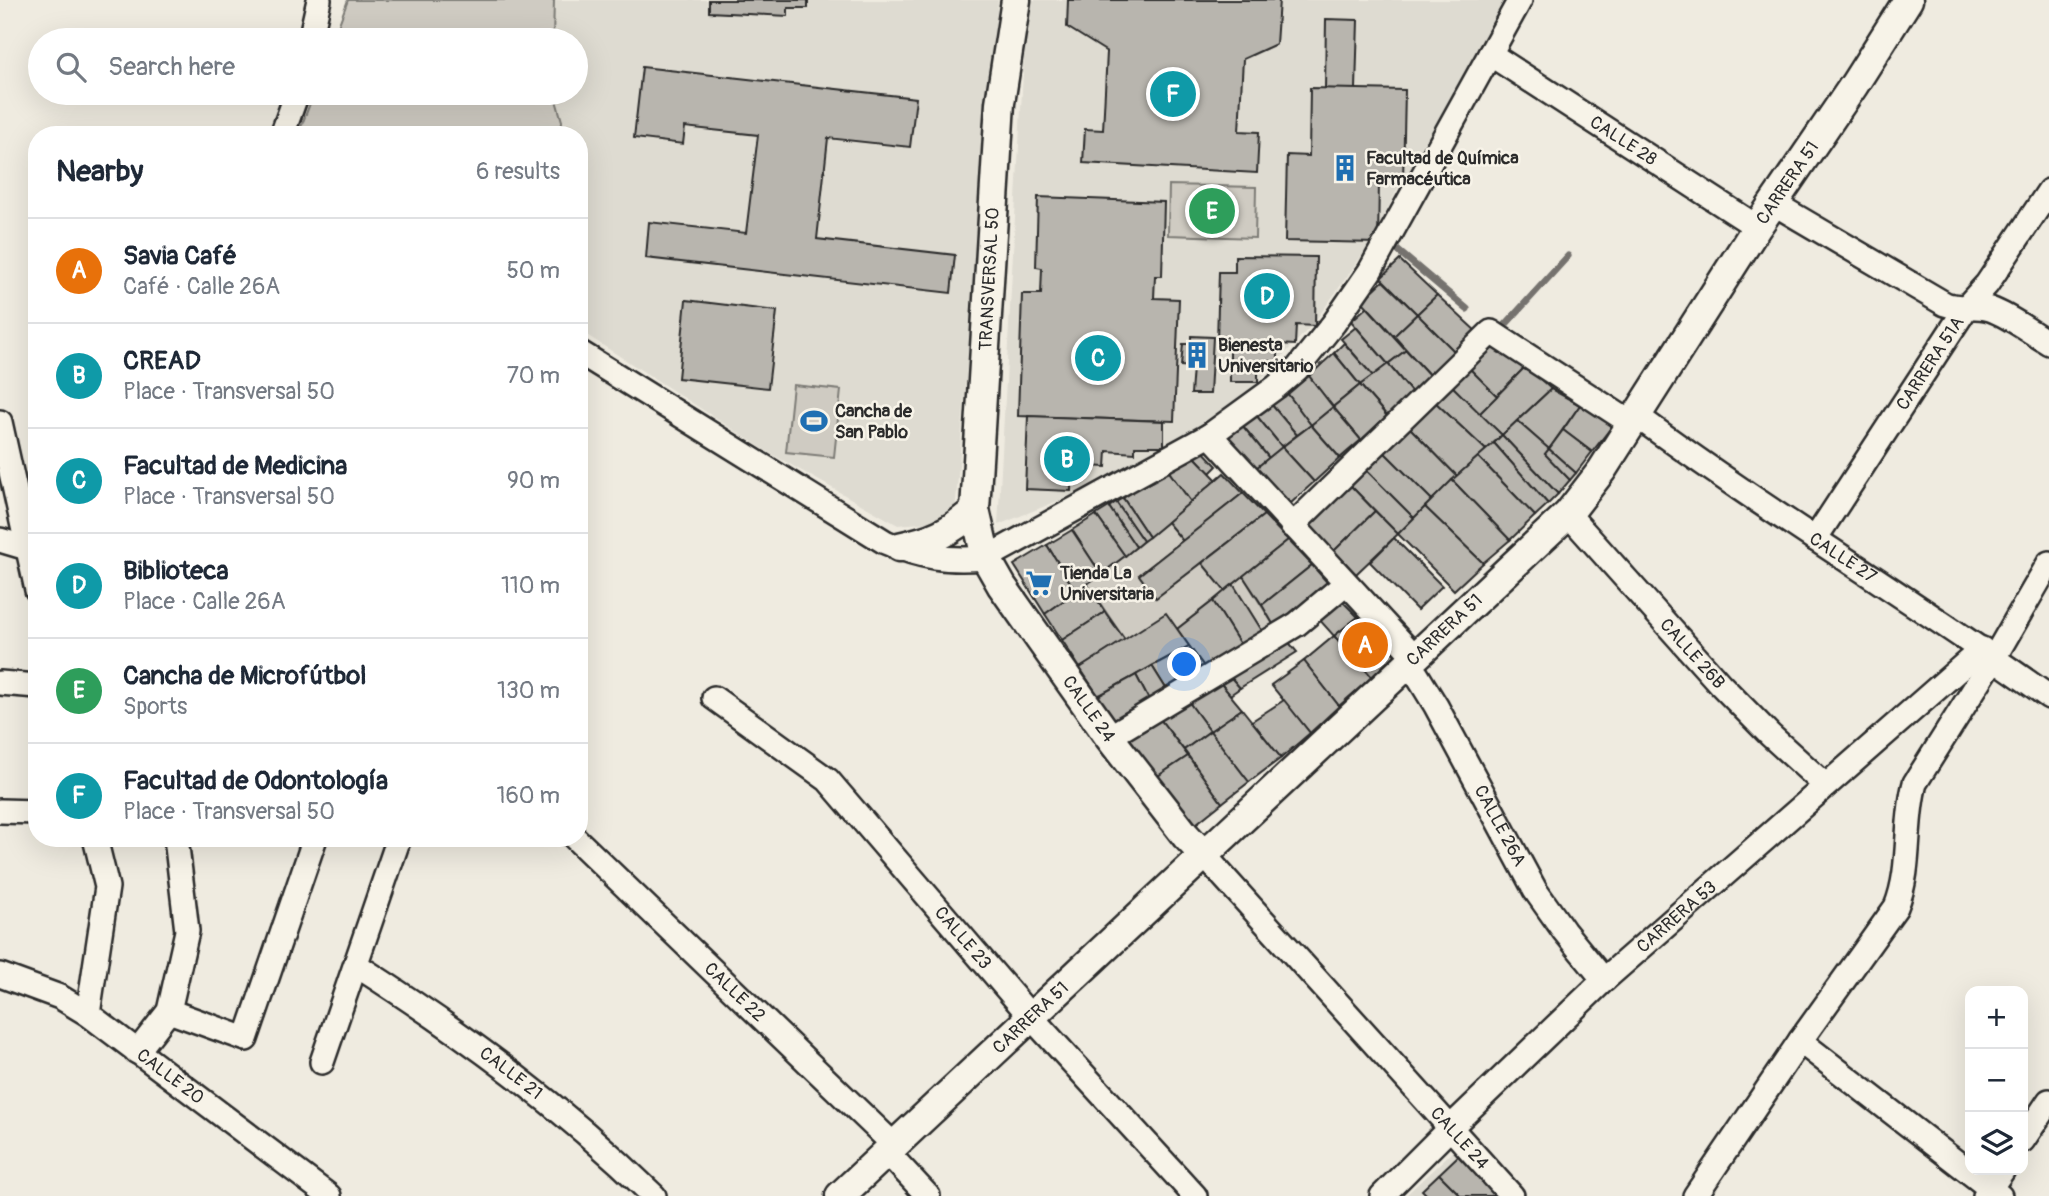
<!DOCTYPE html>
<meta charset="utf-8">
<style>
body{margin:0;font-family:Pangolin,sans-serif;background:#f2f2f3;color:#1f2937}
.controls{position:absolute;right:21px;bottom:21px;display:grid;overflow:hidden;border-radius:14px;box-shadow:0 7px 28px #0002}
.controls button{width:63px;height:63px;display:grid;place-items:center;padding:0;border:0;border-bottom:2px solid #e0e1e3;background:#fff;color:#1f2937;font:35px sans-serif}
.you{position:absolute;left:1185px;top:665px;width:24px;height:24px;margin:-18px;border:5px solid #fff;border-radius:50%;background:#1a73e8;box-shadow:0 0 0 10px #1a73e833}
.badge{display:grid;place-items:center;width:46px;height:46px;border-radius:50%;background:#111827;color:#fff;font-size:23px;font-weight:700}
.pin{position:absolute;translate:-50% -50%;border:4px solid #fff;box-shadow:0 2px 7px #0006}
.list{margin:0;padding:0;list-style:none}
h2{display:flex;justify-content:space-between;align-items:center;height:91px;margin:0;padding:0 28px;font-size:30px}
h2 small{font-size:23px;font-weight:400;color:#747a83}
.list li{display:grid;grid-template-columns:46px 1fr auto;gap:21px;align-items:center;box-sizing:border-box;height:105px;padding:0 28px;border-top:2px solid #e0e1e3}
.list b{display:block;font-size:26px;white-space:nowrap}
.list p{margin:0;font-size:23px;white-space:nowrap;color:#747a83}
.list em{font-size:23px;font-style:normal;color:#747a83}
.icon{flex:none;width:38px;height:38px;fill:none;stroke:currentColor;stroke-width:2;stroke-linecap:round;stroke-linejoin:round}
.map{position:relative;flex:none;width:2049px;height:1196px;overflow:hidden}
.search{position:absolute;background:#fff;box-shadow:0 7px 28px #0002;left:28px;top:28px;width:560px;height:77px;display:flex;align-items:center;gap:18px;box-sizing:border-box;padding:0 24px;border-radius:38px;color:#747a83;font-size:26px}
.panel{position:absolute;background:#fff;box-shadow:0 7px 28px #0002;left:28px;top:126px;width:560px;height:721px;border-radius:28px}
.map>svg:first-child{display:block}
.built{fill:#dedbd1}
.green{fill:#cfcbc2;stroke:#7d7b76;stroke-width:2}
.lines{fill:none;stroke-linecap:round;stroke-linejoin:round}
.stream{stroke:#74726e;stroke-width:7}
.building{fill:#b8b5ae;stroke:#2b2b2b;stroke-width:2}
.minor-casing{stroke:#2b2b2b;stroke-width:28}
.tertiary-casing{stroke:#2b2b2b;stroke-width:33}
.minor{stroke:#f7f3e8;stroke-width:23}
.tertiary{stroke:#f7f3e8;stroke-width:28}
.labels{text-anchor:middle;stroke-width:5;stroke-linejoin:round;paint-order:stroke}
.street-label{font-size:18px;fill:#2b2b2b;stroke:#f7f3e8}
.poi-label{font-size:18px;font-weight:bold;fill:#2b2b2b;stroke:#f7f3e8;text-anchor:start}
</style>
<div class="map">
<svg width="2049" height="1196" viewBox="0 0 2049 1196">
<rect width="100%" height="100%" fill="#efebe0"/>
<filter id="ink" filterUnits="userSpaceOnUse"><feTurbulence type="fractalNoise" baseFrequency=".0143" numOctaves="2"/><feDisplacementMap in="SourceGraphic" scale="14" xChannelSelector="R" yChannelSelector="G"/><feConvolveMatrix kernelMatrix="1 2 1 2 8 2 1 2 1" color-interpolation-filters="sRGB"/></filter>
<g filter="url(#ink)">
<!-- built -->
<g class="built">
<path d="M554,0H998L955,513L932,522L898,525L768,452L579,330V135H561L562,121L554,93H576V40H553Z"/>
<path d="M1027,0H1507L1403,182H1401L1378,228V243H1371L1316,320L1315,326H1311L1243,398L1191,432L1075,494L998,525Z"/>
<path d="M1454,1150L1499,1196H1405Z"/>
</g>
<!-- green -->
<g class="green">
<path d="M348,0H554L553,40H333Z"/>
<path d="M314,93H554L562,121L561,135H298Z"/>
<path d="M1169,185L1256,187L1255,238L1168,235Z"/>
<path d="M793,385L841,390L834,457L786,452Z"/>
<path d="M1167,522L1183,541L1139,575L1155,598L1202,563L1225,591L1177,629L1125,640L1087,584L1125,556Z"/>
<path d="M1243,576L1276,629L1266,637L1233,584Z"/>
</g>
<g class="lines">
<!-- stream -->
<g class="stream">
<path d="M1390,244L1467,309"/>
<path d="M1498,333L1568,256"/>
</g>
</g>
<!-- building -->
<g class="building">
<path d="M709,0H808V8H788V16L709,12Z"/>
<path d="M1068,0H1279L1276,44L1243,59L1239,131L1259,132L1257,173L1083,163L1085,129L1103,130L1107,52L1067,27Z"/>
<path d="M1326,19L1358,20L1356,89H1325Z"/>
<path d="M642,67L916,98L910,147L828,138L817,239L955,255L951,293L646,258L649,222L746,233L758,135L685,127L683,144L634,138Z"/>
<path d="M1310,88L1405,90L1403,182L1379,181L1378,243L1285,241L1287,155L1309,156Z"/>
<path d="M1038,197L1164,202L1162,276H1155L1154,298L1179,299L1174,421L1018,416L1022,294H1041L1042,268L1036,267Z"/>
<path d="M1235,256L1316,257L1315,326L1296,325L1295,345L1278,344V361H1258V382H1230V341H1217L1219,272H1235Z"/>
<path d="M1400,260L1437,295L1417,314L1381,278Z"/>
<path d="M1383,281L1417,314L1394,336L1362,301Z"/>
<path d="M1437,295L1478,333L1456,353L1417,314Z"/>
<path d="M686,300L777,311L768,388L678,378Z"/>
<path d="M1367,307L1406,350L1388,364L1351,321Z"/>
<path d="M1417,314L1456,353L1431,377L1394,336Z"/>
<path d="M1356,327L1388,364L1373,376L1341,339Z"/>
<path d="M1191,336L1213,337L1210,394H1191L1193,367L1181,366L1183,344H1191Z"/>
<path d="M1498,342L1526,366L1497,396L1470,369Z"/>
<path d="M1344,343L1373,376L1360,385L1334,353Z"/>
<path d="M1406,350L1431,377L1412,393L1388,364Z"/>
<path d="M1334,353L1360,385L1333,407L1309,376Z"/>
<path d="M1388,364L1412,393L1387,416L1360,385Z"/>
<path d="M1526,366L1551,389L1502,435L1479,414Z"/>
<path d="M1470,369L1497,396L1479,414L1452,386Z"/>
<path d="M1309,376L1333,407L1311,425L1287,393Z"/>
<path d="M1360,385L1387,416L1361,440L1333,407Z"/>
<path d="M1452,386L1502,435L1486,450L1435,402Z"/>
<path d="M1551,389L1580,405L1549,449L1517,421Z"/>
<path d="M1287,393L1311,425L1297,435L1271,404Z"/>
<path d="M1435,402L1486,450L1457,476L1409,427Z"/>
<path d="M1271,404L1297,435L1282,447L1256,415Z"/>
<path d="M1580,405L1613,425L1592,452L1563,430Z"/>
<path d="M1333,407L1361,440L1340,458L1311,425Z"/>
<path d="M1256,415L1282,447L1269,458L1242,425Z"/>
<path d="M1028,416L1164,421V446H1135V453L1107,451L1106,467L1072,465L1071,491L1025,489Z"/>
<path d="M1517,421L1549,449L1545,454L1570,480L1558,494L1502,435Z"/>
<path d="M1242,425L1269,458L1256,468L1227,436Z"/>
<path d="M1311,425L1340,458L1314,482L1282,447Z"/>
<path d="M1409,427L1457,476L1432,500L1384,452Z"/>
<path d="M1563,430L1592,452L1576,473L1549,449Z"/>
<path d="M1502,435L1558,494L1548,504L1494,443Z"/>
<path d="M1494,443L1548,504L1535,516L1478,457Z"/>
<path d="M1282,447L1314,482L1290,504L1256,468Z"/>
<path d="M1200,448L1217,466L1210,473L1191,453Z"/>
<path d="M1549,449L1576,473L1570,480L1545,454Z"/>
<path d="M1384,452L1432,500L1414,518L1366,470Z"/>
<path d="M1191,453L1217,480L1191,502L1167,469Z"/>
<path d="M1478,457L1535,516L1510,540L1452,480Z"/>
<path d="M1167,469L1191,502L1149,537L1123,498Z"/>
<path d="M1366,470L1414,518L1398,534L1350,485Z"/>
<path d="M1224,473L1243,493L1183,541L1167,522Z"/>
<path d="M1452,480L1510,540L1483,563L1425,507Z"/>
<path d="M1350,485L1375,511L1334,551L1309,526Z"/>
<path d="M1243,493L1264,515L1156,598L1139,575Z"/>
<path d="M1123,498L1149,537L1143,541L1116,502Z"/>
<path d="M1116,502L1143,541L1136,547L1109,507Z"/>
<path d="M1109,507L1136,547L1125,556L1096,515Z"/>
<path d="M1425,507L1483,563L1454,590L1398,534Z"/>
<path d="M1375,511L1398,534L1356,574L1334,551Z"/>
<path d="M1096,515L1125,556L1101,574L1072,530Z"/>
<path d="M1264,515L1288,540L1225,591L1202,563Z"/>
<path d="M1072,530L1101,574L1076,592L1047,545Z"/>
<path d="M1394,538L1442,586L1417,610L1370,562Z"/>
<path d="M1288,540L1312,565L1262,605L1243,576Z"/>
<path d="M1047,545L1076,592L1045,614L1014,565Z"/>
<path d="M1312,565L1332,588L1276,629L1262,605Z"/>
<path d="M1087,584L1105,612L1062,640L1045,614Z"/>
<path d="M1233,584L1266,637L1243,649L1213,601Z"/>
<path d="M1340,599L1358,617L1334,636L1317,617Z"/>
<path d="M1213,601L1243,649L1205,668L1177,629Z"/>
<path d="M1105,612L1125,640L1080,668L1062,640Z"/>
<path d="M1166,613L1189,646L1098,696L1080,668Z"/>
<path d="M1358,617L1396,655L1372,677L1334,636Z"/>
<path d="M1334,636L1372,677L1339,706L1304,661Z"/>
<path d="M1286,639L1297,652L1240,688L1227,673Z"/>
<path d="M1189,646L1205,668L1187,679L1171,656Z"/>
<path d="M1171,656L1187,679L1167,690L1152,666Z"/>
<path d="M1304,661L1339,706L1310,733L1271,685Z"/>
<path d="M1152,666L1167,690L1149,700L1136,675Z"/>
<path d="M1227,673L1240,688L1230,695L1217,679Z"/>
<path d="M1136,675L1149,700L1114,720L1098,696Z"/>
<path d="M1217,679L1242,709L1210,731L1185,697Z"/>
<path d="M1185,697L1210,731L1184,750L1156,714Z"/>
<path d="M1284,700L1310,733L1281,758L1252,721Z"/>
<path d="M1242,709L1281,758L1249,782L1210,731Z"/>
<path d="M1156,714L1188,756L1155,778L1124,734Z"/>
<path d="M1210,731L1249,782L1222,803L1184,750Z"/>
<path d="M1188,756L1222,803L1192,827L1155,778Z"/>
<path d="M1458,1156L1497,1196H1461L1439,1174Z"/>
<path d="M1439,1174L1461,1196H1428L1422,1190Z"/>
</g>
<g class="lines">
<defs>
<g id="minor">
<path d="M310,40L319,0"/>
<path id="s1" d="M1490,54L1757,227"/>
<path d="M282,135L297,93"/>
<path d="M1773,203L1945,304C1961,310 1973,304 1990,309C2010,316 2030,332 2049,343"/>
<path d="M579,352L885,542C922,558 946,561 986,558L1210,435L1276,387L1297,369L1334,323L1370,271L1520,0"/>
<path id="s2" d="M1637,416C1771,515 1914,600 2049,697"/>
<path d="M0,422L37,590"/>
<path d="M1210,435L1415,657"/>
<path id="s3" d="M1568,514L1720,684L1770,735L1825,785"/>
<path d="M1292,526L1491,332L1620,416L1631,425"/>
<path id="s4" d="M1815,539L1968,305L1987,284L2049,191"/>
<path d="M0,540L27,548"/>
<path id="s5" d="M1407,664L1417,675L1436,706L1535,890L1564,931L1604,980"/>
<path d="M0,683L37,686"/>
<path id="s6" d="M714,698L828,780L1031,1017L1195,1196"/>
<path d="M1109,737L1297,624L1346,583"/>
<path d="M0,811L37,812"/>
<path id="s7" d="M575,838L895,1146"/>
<path id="s8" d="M1205,856L1512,1196"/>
<path id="s9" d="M356,965C464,1034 562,1106 654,1196"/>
<path id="s10" d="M0,975L60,997L88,1014L329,1196"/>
<path d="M169,1011L246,1039L315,838"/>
<path d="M88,1014L107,887L95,838"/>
<path d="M1800,1041L2000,1196"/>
<path d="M137,1052L169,1011L187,931L176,838"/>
<path d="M322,1062L399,838"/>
<path d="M2023,1140L2049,1101"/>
<path d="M887,1152L928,1196"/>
<path id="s11" d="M1382,1196L1450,1128L1604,980L1982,649"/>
<path d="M1695,1196L1800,1041L1896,907C1912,868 1904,823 1915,783L1994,658L2049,563"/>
<path d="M1985,1196L2003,1170"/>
</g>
<g id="tertiary">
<path id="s12" d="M1016,0L1000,103L975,510L986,558L1002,586L1109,737L1186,836L1205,856"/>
<path d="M899,547C933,540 949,533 975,510"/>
<path id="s13" d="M840,1196L1568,514L1602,470L1757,227L1854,85L1908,0"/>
</g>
</defs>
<!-- minor casing -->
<use href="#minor" class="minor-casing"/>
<!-- tertiary casing -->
<use href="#tertiary" class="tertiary-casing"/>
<!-- minor -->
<use href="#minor" class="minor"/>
<!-- tertiary -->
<use href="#tertiary" class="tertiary"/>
</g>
</g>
<!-- icons -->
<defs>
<symbol id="building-bare" viewBox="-9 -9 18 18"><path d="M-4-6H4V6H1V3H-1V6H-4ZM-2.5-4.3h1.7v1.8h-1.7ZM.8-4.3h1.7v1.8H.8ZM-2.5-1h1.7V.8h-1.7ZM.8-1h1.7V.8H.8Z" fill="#1f6fb2" stroke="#f7f3e8" stroke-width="2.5" paint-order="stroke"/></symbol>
<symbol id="stadium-bare" viewBox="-9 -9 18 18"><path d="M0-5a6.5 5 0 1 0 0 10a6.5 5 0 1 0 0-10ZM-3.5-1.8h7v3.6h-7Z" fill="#1f6fb2" stroke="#f7f3e8" stroke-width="2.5" paint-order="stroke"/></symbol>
<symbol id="supermarket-bare" viewBox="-9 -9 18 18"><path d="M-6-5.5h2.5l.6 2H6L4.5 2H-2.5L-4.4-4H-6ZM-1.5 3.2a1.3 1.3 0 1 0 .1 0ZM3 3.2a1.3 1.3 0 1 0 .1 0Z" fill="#1f6fb2" stroke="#f7f3e8" stroke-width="2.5" paint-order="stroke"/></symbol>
</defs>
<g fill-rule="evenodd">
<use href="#building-bare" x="1326" y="149" width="38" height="38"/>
<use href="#building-bare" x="1178" y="336" width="38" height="38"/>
<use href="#stadium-bare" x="795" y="402" width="38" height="38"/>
<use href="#supermarket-bare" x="1020" y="564" width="38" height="38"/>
</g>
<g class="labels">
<!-- street labels -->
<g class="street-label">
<text dy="6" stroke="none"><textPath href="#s1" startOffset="159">CALLE 28</textPath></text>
<text dy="6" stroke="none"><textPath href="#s13" startOffset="1395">CARRERA 51</textPath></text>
<text transform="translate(989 279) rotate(-87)" y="6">TRANSVERSAL 50</text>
<text dy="6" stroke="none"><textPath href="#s4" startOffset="210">CARRERA 51A</textPath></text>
<text dy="6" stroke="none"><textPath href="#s2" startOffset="250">CALLE 27</textPath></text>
<text dy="6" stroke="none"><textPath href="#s13" startOffset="828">CARRERA 51</textPath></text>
<text dy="6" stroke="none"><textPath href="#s3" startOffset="187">CALLE 26B</textPath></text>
<text dy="6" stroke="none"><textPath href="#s12" startOffset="744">CALLE 24</textPath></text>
<text dy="6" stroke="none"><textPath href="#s5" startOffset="187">CALLE 26A</textPath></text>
<text dy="6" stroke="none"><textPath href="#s11" startOffset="406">CARRERA 53</textPath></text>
<text dy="6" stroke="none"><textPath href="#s6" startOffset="348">CALLE 23</textPath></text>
<text dy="6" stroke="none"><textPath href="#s7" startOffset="222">CALLE 22</textPath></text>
<text dy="6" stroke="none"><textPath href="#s13" startOffset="261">CARRERA 51</textPath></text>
<text dy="6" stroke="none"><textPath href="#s9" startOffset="189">CALLE 21</textPath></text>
<text dy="6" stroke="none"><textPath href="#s10" startOffset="200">CALLE 20</textPath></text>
<text dy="6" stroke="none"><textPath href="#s8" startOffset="380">CALLE 24</textPath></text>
</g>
<!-- poi labels -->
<g class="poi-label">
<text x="1366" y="164">Facultad de Química<tspan x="1366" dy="21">Farmacéutica</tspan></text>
<text x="1218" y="351">Bienesta<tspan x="1218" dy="21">Universitario</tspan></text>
<text x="835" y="417">Cancha de<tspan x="835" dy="21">San Pablo</tspan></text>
<text x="1060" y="579">Tienda La<tspan x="1060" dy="21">Universitaria</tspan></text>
</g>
</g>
</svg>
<div class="controls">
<button>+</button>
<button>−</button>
<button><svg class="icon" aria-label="layers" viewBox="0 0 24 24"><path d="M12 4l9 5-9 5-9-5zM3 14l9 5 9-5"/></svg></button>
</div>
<div class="you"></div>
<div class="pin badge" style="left:1365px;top:645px;background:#e8710a">A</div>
<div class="pin badge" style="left:1067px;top:459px;background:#0f9aa8">B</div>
<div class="pin badge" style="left:1098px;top:358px;background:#0f9aa8">C</div>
<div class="pin badge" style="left:1267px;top:296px;background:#0f9aa8">D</div>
<div class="pin badge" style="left:1212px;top:211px;background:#2e9e5b">E</div>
<div class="pin badge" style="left:1173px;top:94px;background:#0f9aa8">F</div>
<div class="search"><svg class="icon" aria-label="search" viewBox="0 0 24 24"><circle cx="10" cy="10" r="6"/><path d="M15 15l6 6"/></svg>Search here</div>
<section class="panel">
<h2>Nearby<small>6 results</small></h2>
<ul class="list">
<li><span class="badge" style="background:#e8710a">A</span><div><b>Savia Café</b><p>Café · Calle 26A</p></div><em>50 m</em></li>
<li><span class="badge" style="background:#0f9aa8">B</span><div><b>CREAD</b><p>Place · Transversal 50</p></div><em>70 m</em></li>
<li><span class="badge" style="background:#0f9aa8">C</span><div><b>Facultad de Medicina</b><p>Place · Transversal 50</p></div><em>90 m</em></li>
<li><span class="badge" style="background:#0f9aa8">D</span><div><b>Biblioteca</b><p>Place · Calle 26A</p></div><em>110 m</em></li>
<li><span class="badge" style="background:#2e9e5b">E</span><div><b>Cancha de Microfútbol</b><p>Sports</p></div><em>130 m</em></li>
<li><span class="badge" style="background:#0f9aa8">F</span><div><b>Facultad de Odontología</b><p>Place · Transversal 50</p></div><em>160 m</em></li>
</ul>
</section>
</div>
